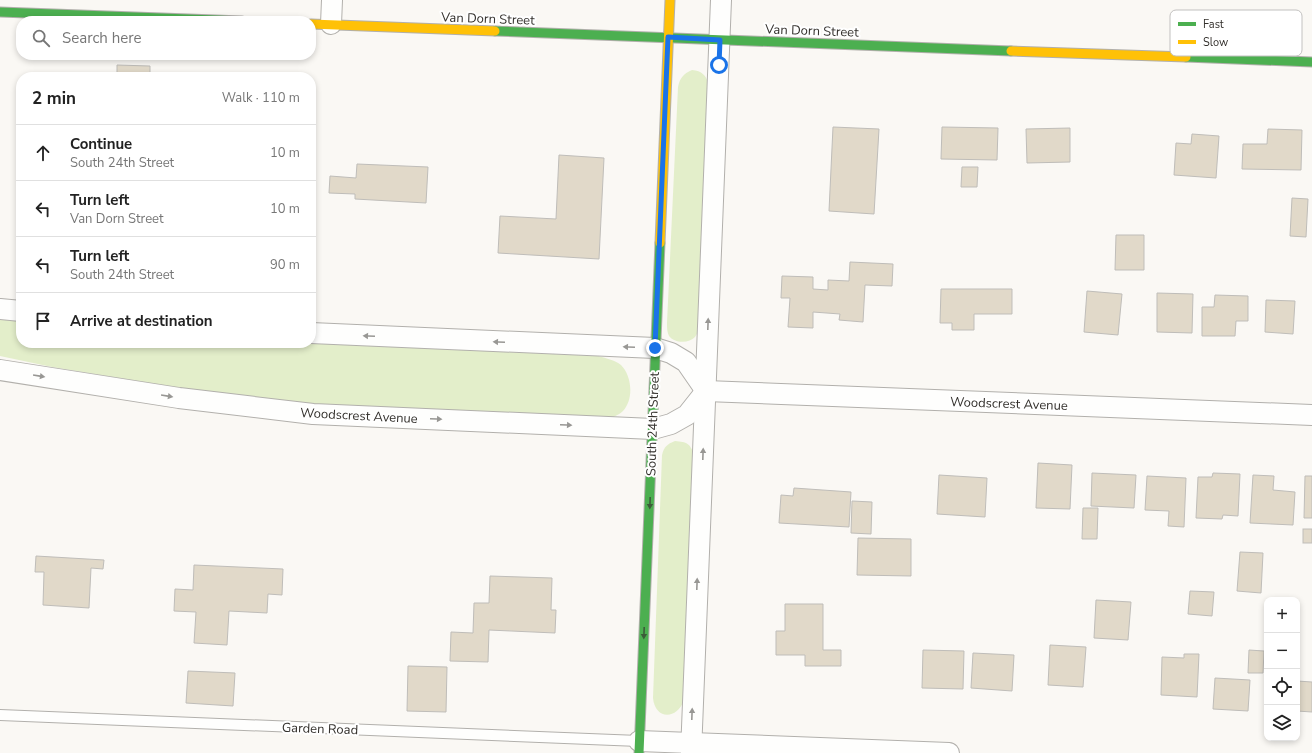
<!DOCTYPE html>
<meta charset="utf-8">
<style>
body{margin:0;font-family:"Nunito Sans",sans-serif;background:#f6f6f6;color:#222}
.controls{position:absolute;right:12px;bottom:12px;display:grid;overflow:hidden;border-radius:8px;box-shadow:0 2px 6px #0003}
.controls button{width:36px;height:36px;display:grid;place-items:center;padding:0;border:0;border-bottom:1px solid #e0e0e0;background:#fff;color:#222;font:20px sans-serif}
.stop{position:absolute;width:12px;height:12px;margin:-9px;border:3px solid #1a73e8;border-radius:50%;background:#fff}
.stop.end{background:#1a73e8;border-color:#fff;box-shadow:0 1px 4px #0008}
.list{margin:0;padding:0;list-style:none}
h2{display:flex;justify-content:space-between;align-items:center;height:52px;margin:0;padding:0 16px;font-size:17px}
h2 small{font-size:13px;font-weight:400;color:#767676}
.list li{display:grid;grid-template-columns:26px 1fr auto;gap:12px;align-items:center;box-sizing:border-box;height:56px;padding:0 16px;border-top:1px solid #e0e0e0}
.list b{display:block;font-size:15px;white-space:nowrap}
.list p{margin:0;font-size:13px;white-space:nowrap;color:#767676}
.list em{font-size:13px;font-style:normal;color:#767676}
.icon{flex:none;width:22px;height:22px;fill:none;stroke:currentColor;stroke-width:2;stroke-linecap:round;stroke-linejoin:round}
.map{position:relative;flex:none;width:1312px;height:753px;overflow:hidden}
.search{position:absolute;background:#fff;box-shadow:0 2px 6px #0003;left:16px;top:16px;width:300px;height:44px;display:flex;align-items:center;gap:10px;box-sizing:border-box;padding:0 14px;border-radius:16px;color:#767676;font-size:15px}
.panel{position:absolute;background:#fff;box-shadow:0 2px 6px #0003;left:16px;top:72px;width:300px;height:276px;border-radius:16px}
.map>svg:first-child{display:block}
.green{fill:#e3eeca}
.building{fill:#e1d9c9;stroke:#bfbdb9}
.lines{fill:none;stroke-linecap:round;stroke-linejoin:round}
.lane-casing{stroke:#b2b0ac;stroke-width:12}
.street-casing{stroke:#b2b0ac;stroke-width:22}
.fast-casing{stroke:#b2b0ac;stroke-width:11}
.slow-casing{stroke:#b2b0ac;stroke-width:11}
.lane{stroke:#fefefd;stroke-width:10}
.street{stroke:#fefefd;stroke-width:20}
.fast{stroke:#4caf50;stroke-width:9}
.slow{stroke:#ffc107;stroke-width:9}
.oneway{fill:#989794}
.oneway2{fill:#3c5c39}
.route{stroke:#1a73e8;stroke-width:5}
.labels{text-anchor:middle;stroke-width:4;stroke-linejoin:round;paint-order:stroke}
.street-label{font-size:13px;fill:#33302c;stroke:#fff}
.key{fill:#fff;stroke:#c2c1c0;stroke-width:1}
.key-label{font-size:11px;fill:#33302c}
</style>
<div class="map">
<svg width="1312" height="753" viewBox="0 0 1312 753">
<rect width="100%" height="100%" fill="#faf8f4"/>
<!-- green -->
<g class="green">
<path d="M692,70C702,71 706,75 709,85L698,331C698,332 696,336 695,337C689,344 674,343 669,336C667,332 667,328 667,323L678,87C680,78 683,74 692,70Z"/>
<path d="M0,318L21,320V343H307L598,356C605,358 615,360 621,365C632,376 634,399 623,411C618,416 610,418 604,421L339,410L245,399L52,367L0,356Z"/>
<path d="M675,441C687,442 690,443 694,455L684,700C677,720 655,720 653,698L662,455C664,447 667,444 675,441Z"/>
</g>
<!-- building -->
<g class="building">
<path d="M117,65L150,66V77H117Z"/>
<path d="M833,127L879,129L874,214L829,211Z"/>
<path d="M942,127L998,128L997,160L941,159Z"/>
<path d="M1070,128V162L1027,163L1026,129Z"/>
<path d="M1268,129L1302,130L1301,170L1242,169L1243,144H1267Z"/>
<path d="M1192,134L1219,136L1216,178L1174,175L1176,143L1191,144Z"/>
<path d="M559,155L604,158L599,259L498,253L500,216L556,219Z"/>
<path d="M21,159V202H19Z"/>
<path d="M357,164L428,167L426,203L355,199V194L329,193L330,176L356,178Z"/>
<path d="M962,167H978L977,187H961Z"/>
<path d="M1292,198L1308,199L1306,237L1290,236Z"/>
<path d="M1116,235H1144V270H1115Z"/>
<path d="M850,262L893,264L892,286L865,285L863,322L839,320L840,314L813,312V328L788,327L790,298H781L782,276L813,277V289L828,290V280L849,281Z"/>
<path d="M941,289H1012V314H974V330H952V323H940Z"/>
<path d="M1087,291L1122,294L1118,335L1084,332Z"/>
<path d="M1157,293L1193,294L1192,333L1157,332Z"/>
<path d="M1215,295L1248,296V321H1236L1235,336H1202V307H1214Z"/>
<path d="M1266,300L1295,301L1293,334L1265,332Z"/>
<path d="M1038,463L1072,465L1070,509L1036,508Z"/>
<path d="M1092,473L1136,475L1134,508L1091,506Z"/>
<path d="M1213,473L1240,474L1238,516L1223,515L1222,519L1196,518L1198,477H1212Z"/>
<path d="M939,475L987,478L985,517L937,514Z"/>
<path d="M1253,475L1274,476L1273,490L1295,492L1293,525L1250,523Z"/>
<path d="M1147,476L1186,478L1184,527L1168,526L1169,511L1145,510Z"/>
<path d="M1305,476H1312V518H1304Z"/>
<path d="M794,488L851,492L849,527L779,523L781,495L793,496Z"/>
<path d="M852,501L872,502L871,534L851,533Z"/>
<path d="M1083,508H1098L1097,539H1082Z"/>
<rect x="1303" y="529" width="9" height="14"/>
<path d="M858,538L911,539V576L857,575Z"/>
<path d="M1240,552L1263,553L1261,593L1237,591Z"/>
<path d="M36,556L104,560L103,569L91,568L89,608L43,605L44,572H35Z"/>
<path d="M194,565L283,569L282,595L268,594L267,613L229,611L227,645L194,643L196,612L174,611L175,589L193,590Z"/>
<path d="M490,576L552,578L551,610H556L555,633L489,630L488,662L450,661L451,632L473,633L474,603H489Z"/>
<path d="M1190,591L1214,592L1212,616L1188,614Z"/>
<path d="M1096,600L1131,602L1128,640L1094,638Z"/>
<path d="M785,604H823V650H841V666H805V655H776V631H785Z"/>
<path d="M1050,645L1086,647L1083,687L1048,685Z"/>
<path d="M923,650L964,651L963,689L922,688Z"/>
<path d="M1249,650L1264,651L1263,673H1248Z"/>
<path d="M973,653L1014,655L1012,691L971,688Z"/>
<path d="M1184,654H1199L1197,697L1161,695L1162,657L1184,658Z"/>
<path d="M408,666L447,667L446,712L407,711Z"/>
<path d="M188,671L235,673L233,706L186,703Z"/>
<path d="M1215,678L1250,680L1248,711L1213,709Z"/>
<path d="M1297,681L1312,682V712L1297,711Z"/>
</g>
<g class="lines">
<defs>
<path id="lane" d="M0,715L639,741"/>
<g id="street">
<path d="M331,24L332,0"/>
<path d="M0,309L21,311"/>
<path d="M311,333L655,348L671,353L686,362L706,391"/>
<path d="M0,370L179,398L313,414L653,429L671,424L687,415L706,391"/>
<path d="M706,391L1312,415"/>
<path d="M639,741L949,753"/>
<path d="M691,753L721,0"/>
</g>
<g id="fast">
<path d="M0,12L242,21"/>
<path d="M495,31L1011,51"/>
<path d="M1186,57L1312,62"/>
<path d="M639,753L660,243"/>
</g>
<g id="slow">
<path d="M311,24L495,31"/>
<path d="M1011,51L1186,57"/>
<path d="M660,243L670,0"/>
</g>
</defs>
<!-- lane casing -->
<use href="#lane" class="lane-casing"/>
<!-- street casing -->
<use href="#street" class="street-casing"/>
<!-- fast casing -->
<use href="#fast" class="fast-casing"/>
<!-- slow casing -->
<use href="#slow" class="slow-casing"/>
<!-- lane -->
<use href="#lane" class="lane"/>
<!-- street -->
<use href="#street" class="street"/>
<!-- fast -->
<use href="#fast" class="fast"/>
<!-- slow -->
<use href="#slow" class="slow"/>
</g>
<!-- one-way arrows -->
<defs><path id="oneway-solid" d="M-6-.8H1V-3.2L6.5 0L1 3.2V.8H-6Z"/></defs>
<g class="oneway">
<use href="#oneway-solid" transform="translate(708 324) rotate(-88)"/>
<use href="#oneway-solid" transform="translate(369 336) rotate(-177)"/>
<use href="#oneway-solid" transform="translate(499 342) rotate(-178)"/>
<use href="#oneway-solid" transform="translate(629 347) rotate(-178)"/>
<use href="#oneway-solid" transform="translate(39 376) rotate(9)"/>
<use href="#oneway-solid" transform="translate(167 396) rotate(9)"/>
<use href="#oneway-solid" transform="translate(436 419) rotate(3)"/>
<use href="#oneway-solid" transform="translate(566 425) rotate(3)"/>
<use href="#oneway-solid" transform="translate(703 454) rotate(-88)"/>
<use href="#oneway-solid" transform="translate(697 584) rotate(-88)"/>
<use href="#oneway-solid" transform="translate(692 714) rotate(-88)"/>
</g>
<g class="oneway2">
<use href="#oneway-solid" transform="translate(650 503) rotate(92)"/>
<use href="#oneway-solid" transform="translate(644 633) rotate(92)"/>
</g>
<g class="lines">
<!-- route -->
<path class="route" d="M655,348L668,37L720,40L719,65"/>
</g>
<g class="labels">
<!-- street labels -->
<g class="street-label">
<text transform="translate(488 18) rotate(2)" y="5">Van Dorn Street</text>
<text transform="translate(812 30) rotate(2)" y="5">Van Dorn Street</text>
<text transform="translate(1009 403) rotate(2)" y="5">Woodscrest Avenue</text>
<text transform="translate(359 415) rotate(3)" y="5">Woodscrest Avenue</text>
<text transform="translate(652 424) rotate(-88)" y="5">South 24th Street</text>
<text transform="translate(320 728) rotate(2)" y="5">Garden Road</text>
</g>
</g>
<!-- legend -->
<rect x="1170" y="10" width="132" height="46" rx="6" class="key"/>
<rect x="1178" y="22" width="18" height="4" fill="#4caf50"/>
<rect x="1178" y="40" width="18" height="4" fill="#ffc107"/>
<g class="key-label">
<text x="1203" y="28">Fast</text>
<text x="1203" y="46">Slow</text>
</g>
</svg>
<div class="controls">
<button>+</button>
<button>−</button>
<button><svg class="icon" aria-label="locate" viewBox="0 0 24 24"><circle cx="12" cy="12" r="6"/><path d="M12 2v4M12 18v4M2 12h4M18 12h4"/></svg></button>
<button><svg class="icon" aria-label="layers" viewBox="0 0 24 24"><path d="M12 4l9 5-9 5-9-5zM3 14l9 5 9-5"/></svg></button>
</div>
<div class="stop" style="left:719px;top:65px"></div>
<div class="stop end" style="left:655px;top:348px"></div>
<div class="search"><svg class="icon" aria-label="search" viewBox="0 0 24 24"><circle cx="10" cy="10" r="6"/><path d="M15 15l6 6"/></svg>Search here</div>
<section class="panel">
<h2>2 min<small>Walk · 110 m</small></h2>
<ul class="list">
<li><svg class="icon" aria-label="ahead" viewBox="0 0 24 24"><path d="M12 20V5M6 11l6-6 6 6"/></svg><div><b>Continue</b><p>South 24th Street</p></div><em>10 m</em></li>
<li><svg class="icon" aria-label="left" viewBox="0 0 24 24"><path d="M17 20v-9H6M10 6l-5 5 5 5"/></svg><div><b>Turn left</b><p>Van Dorn Street</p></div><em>10 m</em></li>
<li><svg class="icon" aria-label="left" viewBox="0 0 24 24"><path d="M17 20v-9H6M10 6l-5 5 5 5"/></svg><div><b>Turn left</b><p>South 24th Street</p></div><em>90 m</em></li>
<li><svg class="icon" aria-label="arrive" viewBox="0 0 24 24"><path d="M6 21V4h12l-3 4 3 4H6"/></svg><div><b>Arrive at destination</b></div></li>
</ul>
</section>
</div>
